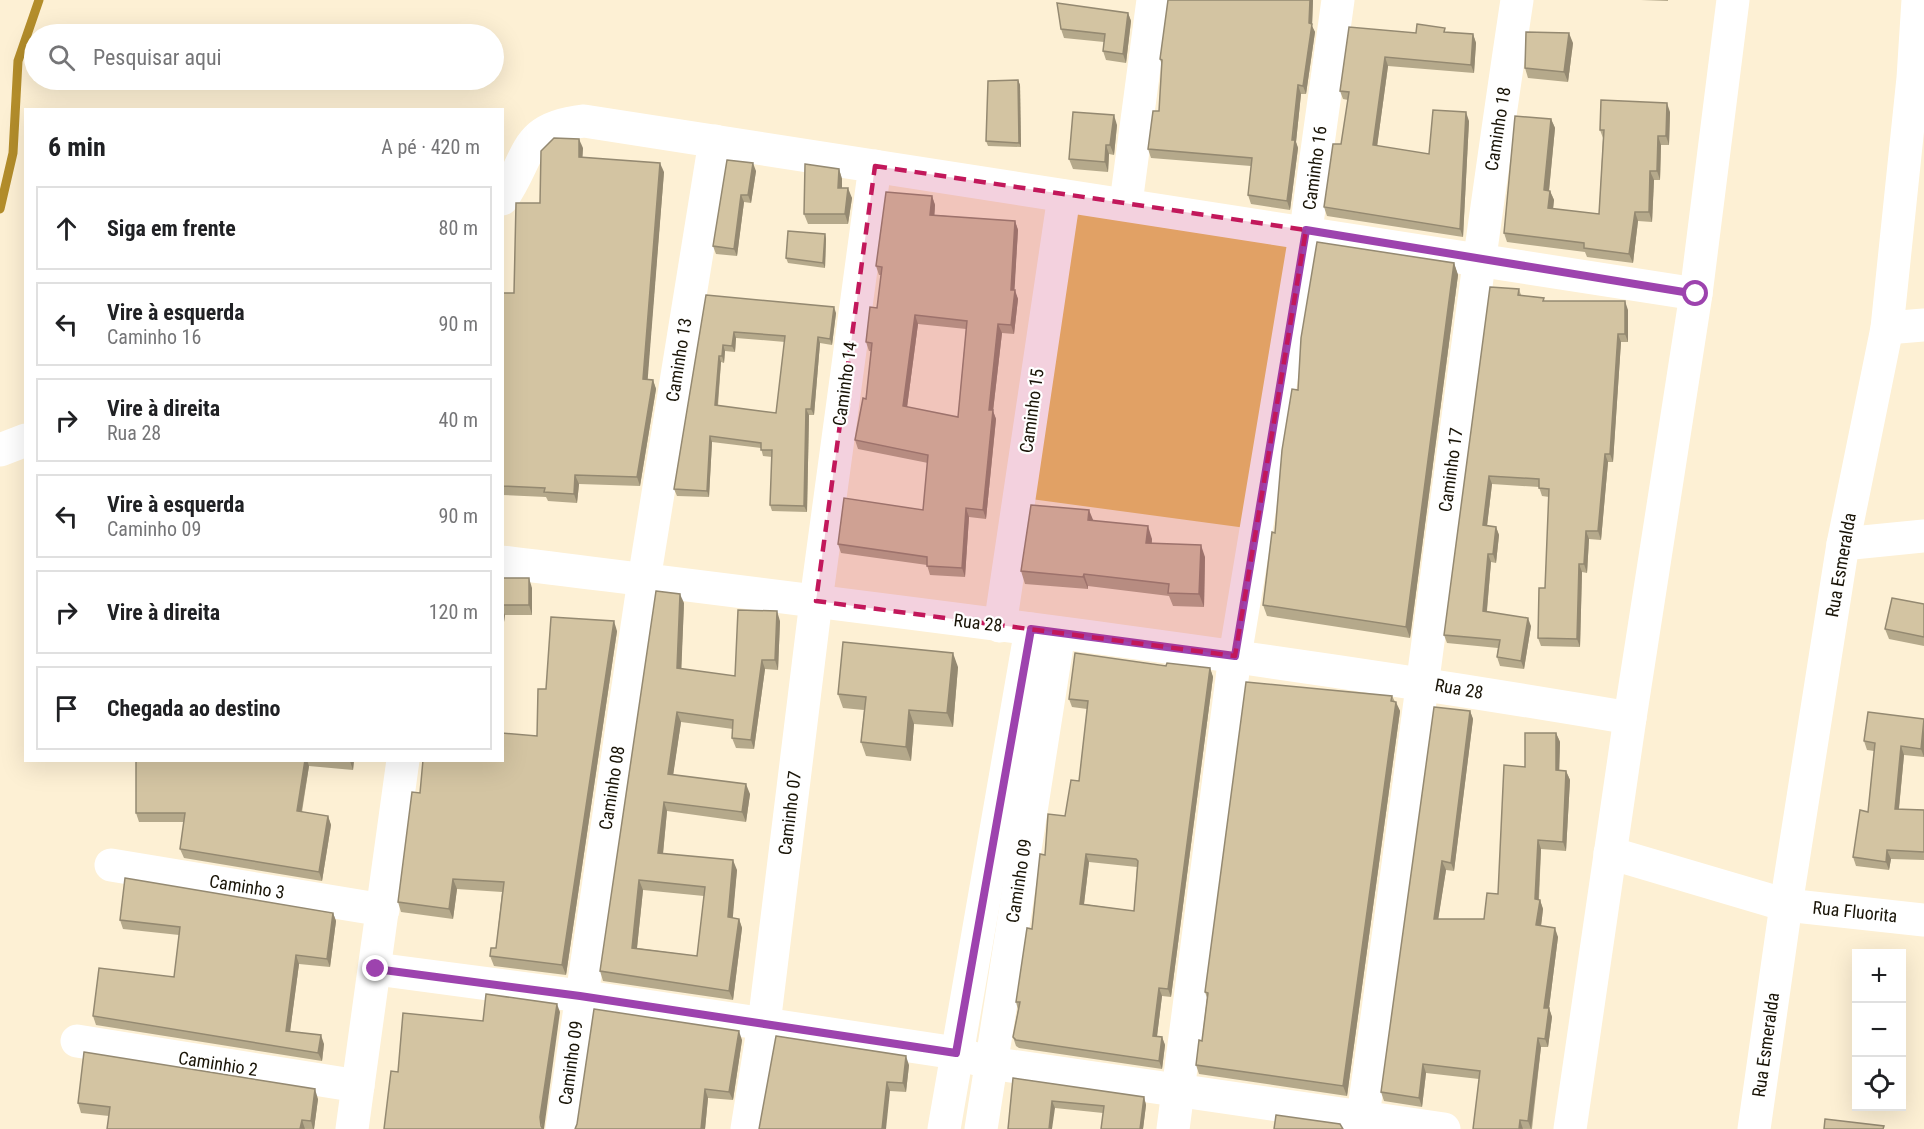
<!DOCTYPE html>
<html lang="pt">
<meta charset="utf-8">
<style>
body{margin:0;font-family:"Roboto Condensed",sans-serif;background:#f6f6f6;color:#202124}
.controls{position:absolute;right:18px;bottom:18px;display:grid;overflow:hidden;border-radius:0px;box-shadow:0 6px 24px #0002}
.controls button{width:54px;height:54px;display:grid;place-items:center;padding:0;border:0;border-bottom:2px solid #e0e0e0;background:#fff;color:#202124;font:30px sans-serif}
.stop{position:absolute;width:18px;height:18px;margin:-14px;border:4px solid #9d43ae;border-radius:50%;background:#fff}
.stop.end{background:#9d43ae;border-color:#fff;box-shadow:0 2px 6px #0008}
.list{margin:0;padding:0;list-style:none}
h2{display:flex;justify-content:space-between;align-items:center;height:78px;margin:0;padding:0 24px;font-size:26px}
h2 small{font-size:20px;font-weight:400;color:#757577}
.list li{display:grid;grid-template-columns:39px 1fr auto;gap:18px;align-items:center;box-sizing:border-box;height:84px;margin:0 12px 12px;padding:0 12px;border:2px solid #e0e0e0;border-radius:0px}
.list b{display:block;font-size:22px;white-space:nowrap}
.list p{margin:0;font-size:20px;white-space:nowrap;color:#757577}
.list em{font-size:20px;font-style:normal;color:#757577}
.icon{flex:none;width:33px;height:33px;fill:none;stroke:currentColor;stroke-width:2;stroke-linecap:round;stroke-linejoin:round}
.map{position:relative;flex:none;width:1924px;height:1129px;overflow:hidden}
.search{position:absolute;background:#fff;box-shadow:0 6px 24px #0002;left:24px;top:24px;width:480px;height:66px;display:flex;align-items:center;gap:15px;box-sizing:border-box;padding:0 21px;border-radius:33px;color:#757577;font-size:22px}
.panel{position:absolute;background:#fff;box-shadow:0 6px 24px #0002;left:24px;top:108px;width:480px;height:654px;border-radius:0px}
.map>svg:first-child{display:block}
.green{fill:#e9c368}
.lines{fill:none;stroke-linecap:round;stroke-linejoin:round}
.stream{stroke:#b38d2b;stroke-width:9}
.minor{stroke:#fff;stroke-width:33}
.wall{fill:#b5a98b;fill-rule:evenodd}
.shaded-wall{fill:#948971}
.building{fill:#d3c4a2;stroke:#948971;stroke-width:1.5;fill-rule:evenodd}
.route{stroke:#9d43ae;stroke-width:8}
.marked{fill:#c2185b;fill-opacity:0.2;stroke:#c2185b;stroke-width:4.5;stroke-dasharray:12 8;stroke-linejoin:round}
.labels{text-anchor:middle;stroke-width:4.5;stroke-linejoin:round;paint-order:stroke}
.street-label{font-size:18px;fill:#191407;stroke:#fff}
</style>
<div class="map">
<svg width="1924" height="1129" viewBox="0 0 1924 1129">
<rect width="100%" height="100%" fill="#fdf0d4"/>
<!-- green -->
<path class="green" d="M1071,210L1300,241L1261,530L1031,499Z"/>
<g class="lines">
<!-- stream -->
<path class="stream" d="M0,209L13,153L18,61L39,0"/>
<!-- minor -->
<g class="minor">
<path d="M502,199C532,156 521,128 584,121C955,177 1326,233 1696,294"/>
<path d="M1126,203L1153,0"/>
<path d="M1887,328L1924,325"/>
<path d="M0,450L26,440"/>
<path d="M1843,544L1924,536"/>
<path d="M502,562C879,609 1256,654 1630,718"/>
<path d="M1000,626L1064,196"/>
<path d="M1610,853L1786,905L1924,920"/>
<path d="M111,865L383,910"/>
<path d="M376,969L580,996L956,1053L990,1063L1444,1129"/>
<path d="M77,1041L358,1086"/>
<path d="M352,1129L403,760"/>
<path d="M562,1129L644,580L715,141"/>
<path d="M747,1129L764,1024L816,601L875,166"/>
<path d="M944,1129L1031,629"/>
<path d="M981,1129L1059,633"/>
<path d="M1173,1129L1235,656L1306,230L1338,0"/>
<path d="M1361,1129C1416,753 1460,376 1517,0"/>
<path d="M1570,1129L1630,718L1696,294L1733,0"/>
<path d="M1754,1129L1786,905L1843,544L1887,328L1913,78L1918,0"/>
</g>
</g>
<!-- wall -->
<g class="wall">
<path d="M1168,0H1313L1312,26L1315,32L1306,94H1301L1296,142L1298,148L1290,210L1251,204L1248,195L1251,166L1151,158L1148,149L1159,111L1162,65L1160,59Z"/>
<path d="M1641,0H1668V1Z"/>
<path d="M1128,13L1131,21L1126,63L1106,60L1103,51L1104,42L1064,38L1061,29Z"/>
<path d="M1416,33H1446L1473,34L1476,43L1474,73L1388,66L1377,146L1429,154L1469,121L1463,237L1327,216L1324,207L1341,144L1348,100L1343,99L1340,91Z"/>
<path d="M1573,43L1568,82L1528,78L1525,68Z"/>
<path d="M1018,80L1020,85L1021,147L988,146L986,141Z"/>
<path d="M1670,112L1669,145H1661L1660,180H1654L1652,222L1638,221L1633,263L1587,257L1585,252L1507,242L1504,233L1551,119L1555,128L1549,191H1550L1554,200L1553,209L1599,214L1603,138L1600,130Z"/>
<path d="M1117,125L1114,155L1109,154L1108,172L1073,169L1069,159Z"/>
<path d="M583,148L582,157L664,172L647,380H653L656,389L640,486L579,484L577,503L548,501L546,497L502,495V293H514L540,203Z"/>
<path d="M727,160L756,171L751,203L744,202L737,256L716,254L713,246Z"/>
<path d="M839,169L842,179V188L852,198L848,224H808L804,214Z"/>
<path d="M932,196L935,205L934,215L1015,221L1018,230L1014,290L1018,299L1014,334L1002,333L993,411L996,419L986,519L969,517L965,577L930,575L927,565L841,553L838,544L923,510L928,463L858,449L855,440L866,399L871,351H869L866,342L877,308L881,275H879L876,266ZM918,324L966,329L958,417L907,407Z"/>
<path d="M825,234L826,239L825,268L788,263L786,258Z"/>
<path d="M1454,263L1458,275L1410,638L1267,616L1263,605L1298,390Z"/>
<path d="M1519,289L1521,295L1545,301L1628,310V342H1621L1613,462H1608L1601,540L1589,539L1587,573L1582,572L1580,647L1541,646L1538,638L1545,588L1549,497L1542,496L1539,487L1492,484L1487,526L1496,527L1499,535L1496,563L1491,562L1487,611L1531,626L1524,669L1500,666L1497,657L1498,648L1447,643L1444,635Z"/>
<path d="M706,295L836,313L832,345L820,343L814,415H809L807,512L772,511L770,505L772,457L763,456L761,448L712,442L709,497L677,496L674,489ZM736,338L785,342L776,413L718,406L721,362L724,363L725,351L735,352Z"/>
<path d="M1093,520L1152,539V543L1205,557L1204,607L1173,606L1169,596L1088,586V589L1025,584L1021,571Z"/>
<path d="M502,578L532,588V615H505L502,636Z"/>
<path d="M684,603L681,669L735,676L780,621L778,670L765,669L754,749L736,748L732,738L733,729L681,722L673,774L750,794L746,822L667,811L663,854L737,870L732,918L739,919L742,928L733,1000L603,981L600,971ZM643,890L704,896L697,956L637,948Z"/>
<path d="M1924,604V646L1889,639L1885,629Z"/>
<path d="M617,631L566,975L494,966L490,956L496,948L502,892L457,889L453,919L401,912L398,902L420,793L537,736L546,689Z"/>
<path d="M1166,666L1210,668L1213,677L1171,997L1162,996L1157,1036L1162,1037L1165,1045L1162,1069L1019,1048L1016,1046L1013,1037L1018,1010L1016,1002L1032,929L1045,855L1065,816L1079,781L1087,709L1072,707L1069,699ZM1089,862L1137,867L1134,911L1084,904Z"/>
<path d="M958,667L953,727L914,724L911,761L866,756L861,742L864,710L843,708L838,694Z"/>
<path d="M1392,696L1400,711L1347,1096L1199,1074L1196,1065L1202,1041L1207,998L1205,992Z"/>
<path d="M1470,711L1473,719L1454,871L1446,870L1438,919H1484L1498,894L1525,767L1556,733L1560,742L1559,770L1566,771L1570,780L1566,851L1541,849L1539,900H1540L1543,909L1541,926L1558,937L1549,1008L1552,1017L1548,1047H1541L1532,1129H1473L1479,1079L1426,1073L1422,1107L1384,1101L1381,1092Z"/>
<path d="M1924,719V757L1904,755L1899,809L1924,810V860L1891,859L1889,870L1856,866L1853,857L1868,812L1874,751L1867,750L1864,741Z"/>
<path d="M136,760H354L353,770L309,766L302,812L328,816L331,825L322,881L184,858L180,849L184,822H139L136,813Z"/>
<path d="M333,913L336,921L330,967L299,964L290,1031L324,1044L322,1061L96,1025L93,1016L174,977L179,935L123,929L120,920Z"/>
<path d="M742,1040L733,1100L708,1098L705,1129H575Z"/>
<path d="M909,1065L906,1092L890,1091L759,1129Z"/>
<path d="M1013,1078L1144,1097L1146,1105L1143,1129H1101L1103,1113L1055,1108Z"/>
<path d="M318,1099L314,1129H107L109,1116L81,1113L78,1103Z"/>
</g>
<!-- shaded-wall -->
<g class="shaded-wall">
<path d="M1310,0H1313L1312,26L1315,32L1306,94L1303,86L1309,23Z"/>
<path d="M1128,13L1131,21L1126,63L1123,54Z"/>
<path d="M1569,33L1573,43L1568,82L1564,72Z"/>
<path d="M1473,34L1476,43L1474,73L1471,65Z"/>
<path d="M1385,57L1388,66L1376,154L1373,145Z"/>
<path d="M1018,80L1020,85L1021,147L1019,143Z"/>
<path d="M1298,85L1301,94L1296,142L1298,148L1290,210L1287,201Z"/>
<path d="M1667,103L1670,112L1669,145L1666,136Z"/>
<path d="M1466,112L1469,121L1463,237L1460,229Z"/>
<path d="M1114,115L1117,125L1114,155L1110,145Z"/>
<path d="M1551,119L1555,128L1548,200L1544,190Z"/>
<path d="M1658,136L1661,145L1660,180L1657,171Z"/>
<path d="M579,139L583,148L582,166L579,157Z"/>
<path d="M1106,145L1109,154L1108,172L1105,162Z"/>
<path d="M660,163L664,172L647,388L643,379Z"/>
<path d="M753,163L756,171L751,203L748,195Z"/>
<path d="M839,169L842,179V197L838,188Z"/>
<path d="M1650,171L1654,180L1652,222L1649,212Z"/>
<path d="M848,188L852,198L848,224L845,214Z"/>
<path d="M1550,191L1554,200L1552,217L1548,208Z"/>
<path d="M741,195L744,202L737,256L734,249Z"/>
<path d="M932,196L935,205L934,224L930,215Z"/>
<path d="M1635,212L1638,221L1633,263L1629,254Z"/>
<path d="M1015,221L1018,230L1014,299L1011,290Z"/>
<path d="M825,234L826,239L825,268L823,263Z"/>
<path d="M1454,263L1458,275L1410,638L1406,627Z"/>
<path d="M1015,290L1018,299L1014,334L1011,325Z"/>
<path d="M1625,301L1628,310V342L1625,334Z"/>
<path d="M834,307L836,313L832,345L830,339Z"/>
<path d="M915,315L918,324L906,415L903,406Z"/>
<path d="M998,324L1002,333L993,411L996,419L986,519L983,510L989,410Z"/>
<path d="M734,332L736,338L735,352L732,346Z"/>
<path d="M1618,334L1621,342L1613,462L1610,454Z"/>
<path d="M818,337L820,343L814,415L811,409Z"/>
<path d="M723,345L725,351L724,363L722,356Z"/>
<path d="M719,356L721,362L717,411L715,405Z"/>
<path d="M653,380L656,389L640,486L637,477Z"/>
<path d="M806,409L809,415L807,512L804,506Z"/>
<path d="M710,436L712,442L709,497L707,491Z"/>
<path d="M1605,454L1608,462L1601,540L1598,531Z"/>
<path d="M575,475L579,484L577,503L574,494Z"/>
<path d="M1489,476L1492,484L1486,534L1483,525Z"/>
<path d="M966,508L969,517L965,577L962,568Z"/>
<path d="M1089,510L1094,522L1088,520Z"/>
<path d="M1148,526L1152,539L1150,555L1146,543Z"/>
<path d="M1496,527L1499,535L1496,563L1493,554Z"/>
<path d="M1586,531L1589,539L1587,573L1584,564Z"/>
<path d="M1201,545L1205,557L1204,607L1199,594Z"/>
<path d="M1488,554L1491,562L1486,619L1483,611Z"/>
<path d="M1579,564L1582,572L1580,647L1577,639Z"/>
<path d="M1084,574L1088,586V589L1083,577Z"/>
<path d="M529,578L532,588V615L529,605Z"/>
<path d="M680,594L684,603L681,678L677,668Z"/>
<path d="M502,609L505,615L502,636Z"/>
<path d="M777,611L780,621L778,670L775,660Z"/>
<path d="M1528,618L1531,626L1524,669L1521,661Z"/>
<path d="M614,621L617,631L566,975L562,965Z"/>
<path d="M953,653L958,667L953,727L947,713Z"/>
<path d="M762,660L765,669L754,749L751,740Z"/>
<path d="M1210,668L1213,677L1171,997L1168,989Z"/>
<path d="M1396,702L1400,711L1347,1096L1343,1086Z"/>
<path d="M909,710L914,724L911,761L906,747Z"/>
<path d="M1470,711L1473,719L1454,871L1451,863Z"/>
<path d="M677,712L681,722L672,783L668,774Z"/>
<path d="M1924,725V757L1921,749Z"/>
<path d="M1556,733L1560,742L1559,779L1556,770Z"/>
<path d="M1901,746L1904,755L1898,817L1895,809Z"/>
<path d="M305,760H307L309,766L300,820L297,811Z"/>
<path d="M354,760L353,770L350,761Z"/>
<path d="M1566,771L1570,780L1566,851L1563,842Z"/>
<path d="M746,784L750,794L746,822L742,812Z"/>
<path d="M664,802L667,811L662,863L658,853Z"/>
<path d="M328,816L331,825L322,881L319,872Z"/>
<path d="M1538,840L1541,849L1538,908L1535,899Z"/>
<path d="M1887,850L1891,859L1889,870L1886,862Z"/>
<path d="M1086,854L1089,862L1083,912L1080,904Z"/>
<path d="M733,860L737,870L732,927L728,917Z"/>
<path d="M1442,861L1446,870L1437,927L1434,919Z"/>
<path d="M453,879L457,889L453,919L449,909Z"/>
<path d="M639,880L643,890L636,957L632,948Z"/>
<path d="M1540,900L1543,909L1540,934L1536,925Z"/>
<path d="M333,913L336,921L330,967L327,959Z"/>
<path d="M739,919L742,928L733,1000L729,991Z"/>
<path d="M1555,928L1558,937L1549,1008L1552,1017L1548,1047L1545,1039L1544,1008Z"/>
<path d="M296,955L299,964L289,1040L286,1031Z"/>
<path d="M1159,988L1162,996L1156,1044L1153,1036Z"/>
<path d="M557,1004L560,1012L544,1129H542L540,1117Z"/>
<path d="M739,1031L742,1040L733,1100L729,1092Z"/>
<path d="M321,1035L324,1044L322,1061L318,1053Z"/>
<path d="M1162,1037L1165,1045L1162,1069L1159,1061Z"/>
<path d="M1538,1038L1541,1047L1531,1129L1528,1121Z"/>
<path d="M906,1056L909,1065L906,1092L903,1083Z"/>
<path d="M1423,1064L1426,1073L1422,1107L1419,1098Z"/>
<path d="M887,1082L890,1091L886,1129H882Z"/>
<path d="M315,1089L318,1099L314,1129H313L311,1121Z"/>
<path d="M705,1089L708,1098L705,1129H701Z"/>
<path d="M1144,1097L1146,1105L1143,1129H1140Z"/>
<path d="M1052,1101L1055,1108L1052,1129H1049Z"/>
<path d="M302,1120L305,1129H300Z"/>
<path d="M1520,1120L1523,1129H1519Z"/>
</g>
<!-- building -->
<g class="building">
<path d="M1168,0H1310L1309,23L1312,24L1303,86L1298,85L1292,140H1295L1287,201L1248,195L1252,158L1148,149L1153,111H1159L1162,60L1160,59Z"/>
<path d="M1057,3L1128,13L1123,54L1103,51L1105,34L1061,29Z"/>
<path d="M1417,24L1445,28L1444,32L1473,34L1471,65L1385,57L1373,145L1429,154L1433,110L1466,112L1460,229L1324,207L1333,144H1341L1349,92L1340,91L1349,27L1416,33Z"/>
<path d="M1526,32L1569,33L1564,72L1525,68Z"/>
<path d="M1018,80L1019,143L986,141L988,81Z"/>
<path d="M1601,100L1667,103L1666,136H1658L1657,171H1650L1649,212H1635L1629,254L1584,248V243L1504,233L1515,116L1551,119L1544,190L1550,191L1548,208L1599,214L1604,130H1600Z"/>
<path d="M1073,112L1114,115L1110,145H1106L1105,162L1069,159Z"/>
<path d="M554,138L579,139V157L660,163L643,379L653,380L637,477L575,475L574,494L544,492L545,488L502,486V293H514L516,203H540L541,151Z"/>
<path d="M727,160L753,163L748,195H741L734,249L713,246Z"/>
<path d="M805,164L839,169L838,188H848L845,214H804Z"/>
<path d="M886,192L932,196L930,215L1015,221L1011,290H1015L1011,325L998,324L989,410H993L983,510L966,508L962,568L927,566V557L838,544L844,498L923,510L928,455L855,440L863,398L866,399L872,343L866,342L870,307L877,308L882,267L876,266ZM915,315L967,321L958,417L903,406Z"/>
<path d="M788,231L825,234L823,263L786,258Z"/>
<path d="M1317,242L1454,263L1406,627L1263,605L1272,532L1275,533L1282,450L1292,389L1298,390L1301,338Z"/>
<path d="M1490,287L1519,289L1518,295L1544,298L1543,301H1625V334H1618L1610,454H1605L1598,531H1586L1584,564H1579L1577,639L1538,638L1539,588H1545L1549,489L1539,488V479L1489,476L1483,525L1496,527L1493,554H1488L1483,611L1528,618L1521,661L1497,657L1500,640L1444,635Z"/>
<path d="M706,295L834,307L830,339L818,337L811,409H806L804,506L770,505L772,450H761V443L710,436L707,491L674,489ZM734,332L785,336L776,413L715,405L719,356H722L723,345L732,346Z"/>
<path d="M1031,505L1089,510L1088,520L1148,526L1146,543L1201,545L1199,594L1168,593L1169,584L1084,574L1083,577L1021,571Z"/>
<rect x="502" y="578" width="27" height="27"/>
<path d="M656,591L680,594L677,668L735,676L738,610L777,611L775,660H762L751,740L732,738L733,720L677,712L668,774L746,784L742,812L664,802L658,853L733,860L728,917L739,919L729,991L600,971ZM639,880L705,887L697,956L632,948Z"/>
<path d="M1892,598L1924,604V637L1885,629Z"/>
<path d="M551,617L614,621L562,965L490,956L491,948H496L504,882L453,879L449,909L398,902L412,792L420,793L423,760H502V733L537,736L538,689H546Z"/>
<path d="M843,642L953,653L947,713L909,710L906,747L861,742L866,697L838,694Z"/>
<path d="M1075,653L1166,666L1167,663L1210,668L1168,989L1159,988L1153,1036L1162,1037L1159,1061L1016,1040L1013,1037L1020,1002H1016L1027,928L1032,929L1040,854L1045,855L1048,814L1065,816L1071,780L1079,781L1088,701L1069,699ZM1086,854L1136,859L1138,861L1134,911L1080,904Z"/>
<path d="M1246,682L1392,696L1391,701L1396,702L1343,1086L1196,1065L1199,1040L1202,1041L1208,993L1205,992Z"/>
<path d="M1434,707L1470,711L1451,863L1442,861L1434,919H1484L1487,893L1498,894L1504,765L1525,767V733H1556V770L1566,771L1563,842L1538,840L1535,899L1540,900L1536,925L1555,928L1544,1008H1549L1545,1039L1538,1038L1528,1121L1520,1120L1519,1129H1473L1480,1071L1423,1064L1419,1098L1381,1092Z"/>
<path d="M1868,712L1924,719L1921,749L1901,746L1895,809L1924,810V852L1887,850L1886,862L1853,857L1860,810L1868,812L1875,743L1864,741Z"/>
<path d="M136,760H305L297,811L328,816L319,872L180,849L185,813H136Z"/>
<path d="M125,878L333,913L327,959L296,955L286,1031L321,1035L318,1053L93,1016L99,968L174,977L180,927L120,920Z"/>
<path d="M486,994L557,1004L540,1117L541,1126L543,1129H384L391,1071L398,1072L403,1013L483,1021Z"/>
<path d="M594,1009L739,1031L729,1092L705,1089L701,1129H575L577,1124Z"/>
<path d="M776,1036L906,1056L903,1083L887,1082L882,1129H759Z"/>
<path d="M84,1052L315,1089L311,1121L302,1120L300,1129H107L110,1107L78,1103Z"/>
<path d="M1013,1078L1144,1097L1140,1129H1101L1104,1106L1052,1101L1049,1129H1008Z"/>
<path d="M1276,1115L1340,1124L1343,1129H1274Z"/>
<path d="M1825,1119L1884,1126L1883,1129H1824Z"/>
</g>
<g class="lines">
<!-- route -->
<path class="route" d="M376,969L580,996L956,1053L1031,629L1235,656L1306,230L1696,294"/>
</g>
<!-- marked area -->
<path class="marked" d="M875,166L1306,230L1235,656L816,601Z"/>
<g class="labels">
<!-- street labels -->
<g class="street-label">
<text transform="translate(1498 129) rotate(-81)" y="6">Caminho 18</text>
<text transform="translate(1315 168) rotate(-82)" y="6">Caminho 16</text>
<text transform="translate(679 360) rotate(-81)" y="6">Caminho 13</text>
<text transform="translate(845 384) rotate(-82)" y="6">Caminho 14</text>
<text transform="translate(1032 411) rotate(-82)" y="6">Caminho 15</text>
<text transform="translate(1451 470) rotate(-82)" y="6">Caminho 17</text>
<text transform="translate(1841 565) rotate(-80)" y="6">Rua Esmeralda</text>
<text transform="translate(978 623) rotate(7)" y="6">Rua 28</text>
<text transform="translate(1459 689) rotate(10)" y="6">Rua 28</text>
<text transform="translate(612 788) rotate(-81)" y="6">Caminho 08</text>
<text transform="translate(790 813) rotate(-83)" y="6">Caminho 07</text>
<text transform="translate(1019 881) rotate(-81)" y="6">Caminho 09</text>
<text transform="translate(247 887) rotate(9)" y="6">Caminho 3</text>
<text transform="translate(1855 912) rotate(6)" y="6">Rua Fluorita</text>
<text transform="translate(1766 1045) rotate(-82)" y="6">Rua Esmeralda</text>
<text transform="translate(571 1063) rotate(-82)" y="6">Caminho 09</text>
<text transform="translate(218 1064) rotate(9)" y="6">Caminhio 2</text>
</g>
</g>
</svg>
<div class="controls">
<button>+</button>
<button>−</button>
<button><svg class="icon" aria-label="locate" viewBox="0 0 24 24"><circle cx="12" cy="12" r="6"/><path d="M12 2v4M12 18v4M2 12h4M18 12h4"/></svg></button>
</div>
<div class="stop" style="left:1696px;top:294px"></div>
<div class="stop end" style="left:376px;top:969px"></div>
<div class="search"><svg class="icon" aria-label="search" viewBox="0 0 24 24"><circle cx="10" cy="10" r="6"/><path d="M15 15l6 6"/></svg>Pesquisar aqui</div>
<section class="panel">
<h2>6 min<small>A pé · 420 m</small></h2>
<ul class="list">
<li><svg class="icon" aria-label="ahead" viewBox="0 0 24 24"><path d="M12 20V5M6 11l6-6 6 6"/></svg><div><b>Siga em frente</b></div><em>80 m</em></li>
<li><svg class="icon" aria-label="left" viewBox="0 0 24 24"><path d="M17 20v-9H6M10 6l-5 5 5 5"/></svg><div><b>Vire à esquerda</b><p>Caminho 16</p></div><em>90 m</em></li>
<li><svg class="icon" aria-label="right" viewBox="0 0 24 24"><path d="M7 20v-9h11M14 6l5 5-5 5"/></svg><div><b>Vire à direita</b><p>Rua 28</p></div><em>40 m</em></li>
<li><svg class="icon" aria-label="left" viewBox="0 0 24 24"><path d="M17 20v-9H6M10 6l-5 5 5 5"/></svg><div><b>Vire à esquerda</b><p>Caminho 09</p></div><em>90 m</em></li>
<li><svg class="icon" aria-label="right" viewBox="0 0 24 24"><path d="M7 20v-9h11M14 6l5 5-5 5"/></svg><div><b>Vire à direita</b></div><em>120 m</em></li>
<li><svg class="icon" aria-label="arrive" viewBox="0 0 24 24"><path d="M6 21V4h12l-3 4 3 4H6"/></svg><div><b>Chegada ao destino</b></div></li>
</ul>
</section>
</div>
